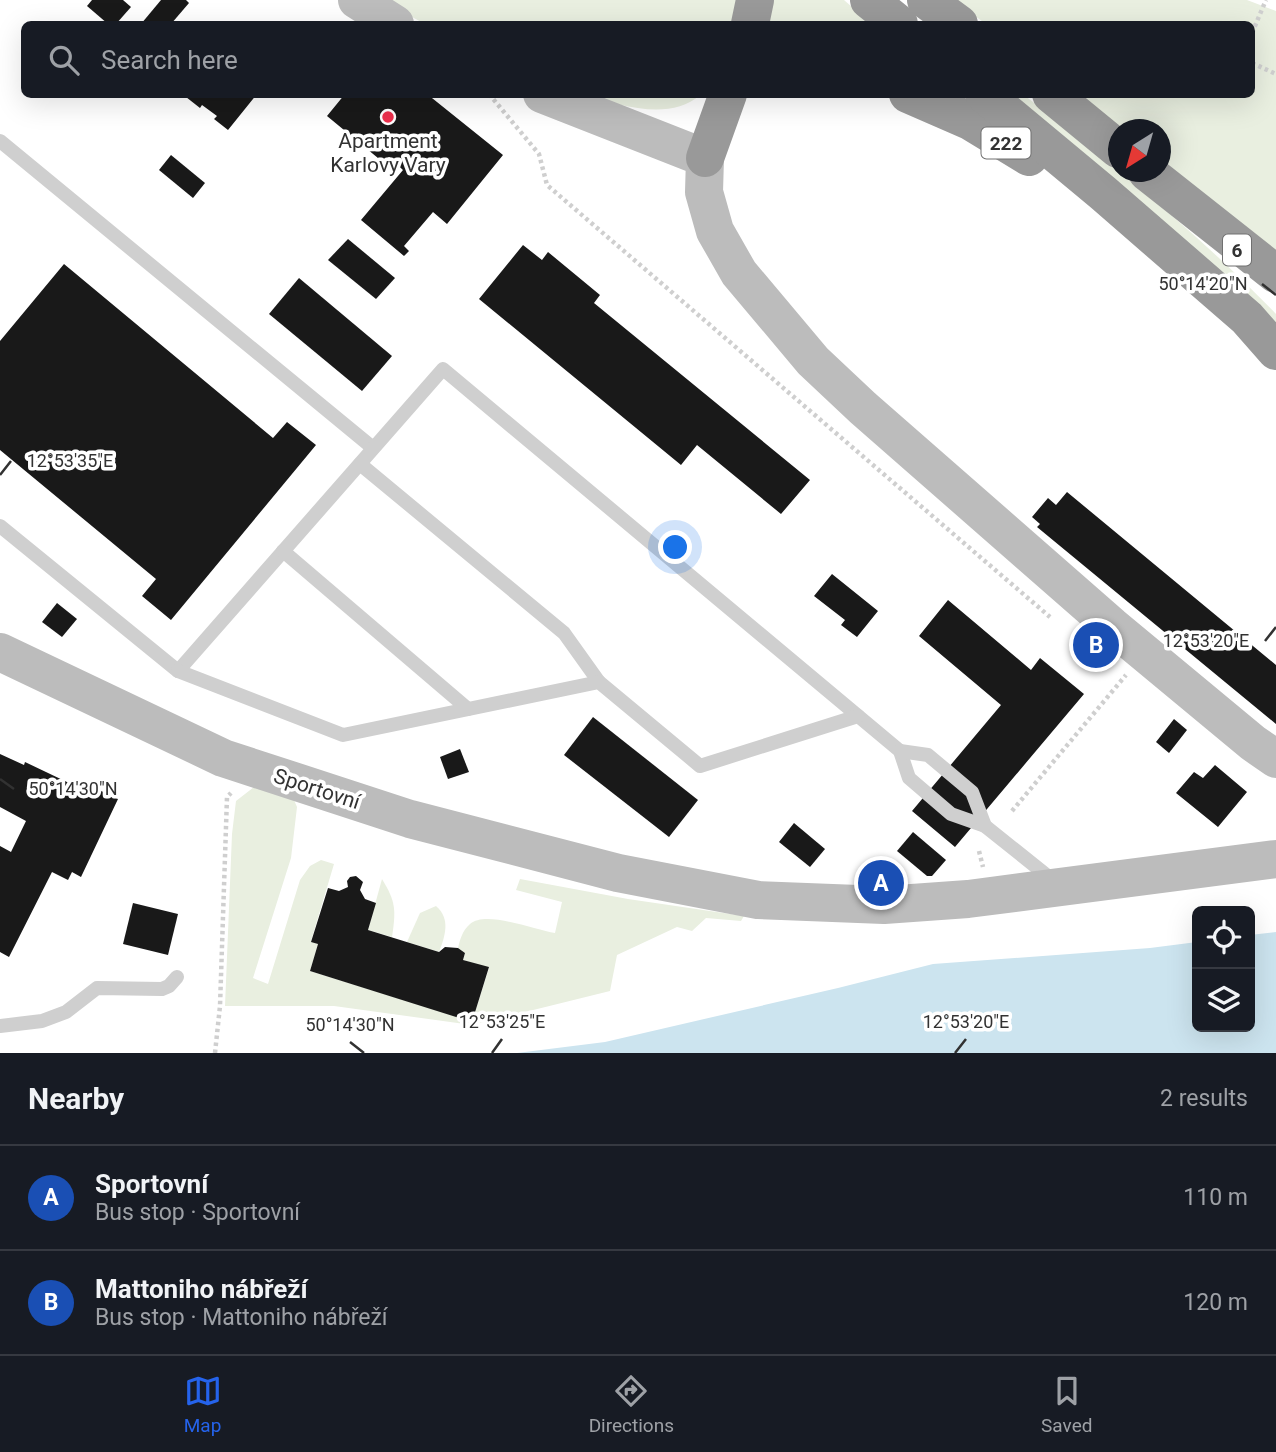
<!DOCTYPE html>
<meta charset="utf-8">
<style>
body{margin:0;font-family:Roboto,sans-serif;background:#242831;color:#f1f3f6}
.controls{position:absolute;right:21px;bottom:21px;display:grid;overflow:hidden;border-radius:10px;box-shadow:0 7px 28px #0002}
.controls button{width:63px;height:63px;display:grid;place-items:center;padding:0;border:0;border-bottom:2px solid #363941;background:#171b24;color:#f1f3f6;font:35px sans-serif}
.compass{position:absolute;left:1108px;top:119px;width:63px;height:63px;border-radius:50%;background:#171b24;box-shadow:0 7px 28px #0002;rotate:217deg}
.you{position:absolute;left:676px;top:548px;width:24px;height:24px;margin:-18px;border:5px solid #fff;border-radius:50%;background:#1a73e8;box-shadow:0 0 0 10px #1a73e833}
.badge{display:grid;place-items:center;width:46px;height:46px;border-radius:50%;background:#2563eb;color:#fff;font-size:23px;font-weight:700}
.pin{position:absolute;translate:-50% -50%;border:4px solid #fff;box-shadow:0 2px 7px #0006}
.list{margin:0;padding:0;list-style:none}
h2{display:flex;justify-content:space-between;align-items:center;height:91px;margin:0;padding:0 28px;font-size:30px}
h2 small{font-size:23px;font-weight:400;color:#9ea1a6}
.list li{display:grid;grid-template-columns:46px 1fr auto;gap:21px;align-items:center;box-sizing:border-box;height:105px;padding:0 28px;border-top:2px solid #363941}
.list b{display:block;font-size:26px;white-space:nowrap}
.list p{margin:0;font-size:23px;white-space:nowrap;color:#9ea1a6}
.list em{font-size:23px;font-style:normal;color:#9ea1a6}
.icon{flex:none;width:38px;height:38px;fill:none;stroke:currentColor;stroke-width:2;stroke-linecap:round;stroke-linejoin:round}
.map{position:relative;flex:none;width:1276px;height:1053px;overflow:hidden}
.search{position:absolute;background:#171b24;box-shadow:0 7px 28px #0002;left:21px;right:21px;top:21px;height:77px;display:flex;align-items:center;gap:18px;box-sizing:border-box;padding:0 24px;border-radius:10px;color:#9ea1a6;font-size:26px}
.sheet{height:301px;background:#171b24}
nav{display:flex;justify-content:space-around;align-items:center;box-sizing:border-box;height:98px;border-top:2px solid #363941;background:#171b24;font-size:19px;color:#9ea1a6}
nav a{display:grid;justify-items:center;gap:4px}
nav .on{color:#2563eb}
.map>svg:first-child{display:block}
.green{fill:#e9efe0}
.water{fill:#cce4ef}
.building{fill:#191919}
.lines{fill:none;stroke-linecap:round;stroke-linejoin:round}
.path{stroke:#cfcfcf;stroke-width:4.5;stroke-dasharray:3.5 3.5;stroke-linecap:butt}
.lane{stroke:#cfcfcf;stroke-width:14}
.secondary{stroke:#bcbcbc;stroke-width:38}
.highway{stroke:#999;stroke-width:38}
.ticks{fill:none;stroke:#323232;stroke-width:2.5}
.poi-dot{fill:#ed304d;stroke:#fff;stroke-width:2.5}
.labels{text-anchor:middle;stroke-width:7;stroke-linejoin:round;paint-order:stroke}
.shield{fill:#fff;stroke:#707070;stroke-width:2}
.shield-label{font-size:19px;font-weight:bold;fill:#323232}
.poi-label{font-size:21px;fill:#323232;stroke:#fff}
.street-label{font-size:21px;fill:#323232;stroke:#fff}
.ticks-label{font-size:18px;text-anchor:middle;fill:#323232;stroke:#fff;stroke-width:7;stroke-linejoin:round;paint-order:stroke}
</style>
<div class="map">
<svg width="1276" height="1053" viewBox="0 0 1276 1053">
<rect width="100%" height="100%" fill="#fff"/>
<!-- green -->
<g class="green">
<path d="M390,0H741L737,24H425L399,10Z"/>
<path d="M766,0H844L871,24H763Z"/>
<path d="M953,0H1247L1276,11V252L1161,159L1160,130L1122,129L1075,95L1252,94V24H986Z"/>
<path d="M585,95H700C670,122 619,105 585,95Z"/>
<path d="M1010,95H1024C1111,163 1199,234 1276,314V328Z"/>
<path d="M254,787L294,800L297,807L291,858L253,978L268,984L300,880L310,866L321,860L334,864L311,941L318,944L310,971L472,1021L489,968L463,960L465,953L458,948C460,940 462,931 470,924C486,910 535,930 555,933L562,902L516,890L520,879L628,899L744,916L741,921L706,918L692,931L677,927L617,955L610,991L472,1025L334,1006H225L232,834L236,801Z"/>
<path d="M382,879C396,902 396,910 392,937L368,930Z"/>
<path d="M436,906C451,919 445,936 439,952L407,942L420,913Z"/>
</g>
<!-- water -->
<path class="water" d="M1276,932V1053H517L605,1042L838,988L933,964L1150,948L1197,942V1027H1250V935Z"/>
<!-- building -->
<g class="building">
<path d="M92,0H123L131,7L116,24H108L87,6Z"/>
<path d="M161,0H186L189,3L171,24H141Z"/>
<path d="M188,94H257L228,130L214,119L217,116L202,105L200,108L186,97Z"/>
<path d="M345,94H427L503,155L447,224L433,212L404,246L409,251L404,256L361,220L403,170L389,157L384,163L327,116Z"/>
<path d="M171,155L205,183L193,198L159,170Z"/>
<path d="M348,239L395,278L376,299L328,260Z"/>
<path d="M523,245L542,260L548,252L600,295L594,303L810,480L781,514L697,445L681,465L479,299Z"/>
<path d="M64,264L273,438L287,422L316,445L171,620L142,596L156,579L0,450V341Z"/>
<path d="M299,278L392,356L362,391L269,314Z"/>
<path d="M1067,492L1276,665V724L1037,527L1040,524L1032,517L1048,498L1056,505Z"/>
<path d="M832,574L878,611L857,637L841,625L845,620L814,596Z"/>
<path d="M948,600L1031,670L1040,658L1084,694L955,847L912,811L1001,705L919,636Z"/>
<path d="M57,603L77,619L62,637L42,622Z"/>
<path d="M593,717L698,800L669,837L564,755Z"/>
<path d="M1174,719L1187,730L1169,753L1156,742Z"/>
<path d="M460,749L469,772L448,779L440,757Z"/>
<path d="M0,754L24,765L25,762L90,793L93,787L118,799L81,877L72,872L68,880L52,872L9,957L0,952V846L11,852L26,821L0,807Z"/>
<path d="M1215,765L1247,792L1218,827L1176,793L1194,772L1203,778Z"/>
<path d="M794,823L825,849L810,867L779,842Z"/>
<path d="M913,832L946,860L932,876H927L897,851Z"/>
<path d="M356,876L363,882L360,890L365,899L376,903L368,930L439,952L445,947L458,948L465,953L463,960L489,967L472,1022L310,971L318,944L311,942L328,888L339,891L348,887L347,881L350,877Z"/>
<path d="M133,903L178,914L168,955L123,944Z"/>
</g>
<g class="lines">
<!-- path -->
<g class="path">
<path d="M1252,33L1266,0"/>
<path d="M1252,63L1276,74"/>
<path d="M489,94L539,154L547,185L1050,617"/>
<path d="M1012,811L1126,675"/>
<path d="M979,851L983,867"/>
<path d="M215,1053L220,1006L227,797L231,793"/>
</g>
<!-- lane -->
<g class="lane">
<path d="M0,141L373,448"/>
<path d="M360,464L564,633L599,682"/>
<path d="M0,526L178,671L443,369L900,751L909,778L951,814L985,826L1055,882"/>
<path d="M283,551L468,709"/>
<path d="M178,671L343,735L599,682L700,766L858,716"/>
<path d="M900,751L928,755L972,792L985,826"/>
<path d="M0,1026L42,1021L66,1012L97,988L162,989L169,986L177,977"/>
</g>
<!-- secondary -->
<g class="secondary">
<path d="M357,0L395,24"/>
<path d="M542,94L705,158L704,192L715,231L739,273L813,361L863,408L1112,626L1253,743L1276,759"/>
<path d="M0,652L223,758L410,819L618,873L758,900L884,905L968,899L1276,859"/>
</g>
<!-- highway -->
<g class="highway">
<path d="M869,0L899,24"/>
<path d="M926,0L959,24"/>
<path d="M750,24L755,0"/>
<path d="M908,94L970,121L1029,157"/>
<path d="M984,94L1103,193L1247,318L1276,351"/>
<path d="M1051,94L1118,149"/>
<path d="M705,158L728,94"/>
<path d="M1147,172L1276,274"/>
</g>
</g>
<!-- ticks -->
<path class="ticks" d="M1262,284L1276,295M0,475L11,461M1265,641L1276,627M0,779L14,789M350,1042L364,1053M492,1053L502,1039M955,1053L966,1039"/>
<!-- markers -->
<circle class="poi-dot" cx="388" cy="117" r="7"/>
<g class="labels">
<!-- shield labels -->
<g class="shield">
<rect x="981.5" y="127.5" width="49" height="31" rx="5"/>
<rect x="1223" y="234.5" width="28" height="31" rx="5"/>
</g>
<g class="shield-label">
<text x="1006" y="150">222</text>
<text x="1237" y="257">6</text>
</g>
<!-- poi labels -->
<g class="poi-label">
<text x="388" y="148">Apartment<tspan x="388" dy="24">Karlovy Vary</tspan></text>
</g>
<!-- street labels -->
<g class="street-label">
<text transform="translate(317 789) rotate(18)" y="7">Sportovní</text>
</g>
</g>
<g class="ticks-label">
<text x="1203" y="290">50°14'20"N</text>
<text x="70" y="467">12°53'35"E</text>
<text x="1206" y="647">12°53'20"E</text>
<text x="73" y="795">50°14'30"N</text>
<text x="502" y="1028">12°53'25"E</text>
<text x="966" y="1028">12°53'20"E</text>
<text x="350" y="1031">50°14'30"N</text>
</g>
</svg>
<div class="controls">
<button><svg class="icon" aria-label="locate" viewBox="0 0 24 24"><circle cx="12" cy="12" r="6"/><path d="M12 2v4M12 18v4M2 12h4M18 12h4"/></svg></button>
<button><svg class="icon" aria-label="layers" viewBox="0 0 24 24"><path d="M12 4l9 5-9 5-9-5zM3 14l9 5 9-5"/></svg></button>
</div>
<svg class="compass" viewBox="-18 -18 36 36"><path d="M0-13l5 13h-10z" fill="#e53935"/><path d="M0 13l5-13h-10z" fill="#9ea1a6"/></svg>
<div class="you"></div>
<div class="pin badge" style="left:881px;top:883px;background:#1a4fb4">A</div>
<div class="pin badge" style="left:1096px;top:645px;background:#1a4fb4">B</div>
<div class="search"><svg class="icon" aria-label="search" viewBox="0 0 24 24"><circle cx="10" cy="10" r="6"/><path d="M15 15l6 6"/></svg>Search here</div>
</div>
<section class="sheet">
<h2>Nearby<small>2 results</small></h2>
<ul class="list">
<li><span class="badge" style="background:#1a4fb4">A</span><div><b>Sportovní</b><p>Bus stop · Sportovní</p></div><em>110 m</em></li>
<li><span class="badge" style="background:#1a4fb4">B</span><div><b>Mattoniho nábřeží</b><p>Bus stop · Mattoniho nábřeží</p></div><em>120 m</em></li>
</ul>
</section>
<nav>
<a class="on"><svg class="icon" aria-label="map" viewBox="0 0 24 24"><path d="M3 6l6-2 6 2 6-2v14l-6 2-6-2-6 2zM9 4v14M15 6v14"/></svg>Map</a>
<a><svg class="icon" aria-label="directions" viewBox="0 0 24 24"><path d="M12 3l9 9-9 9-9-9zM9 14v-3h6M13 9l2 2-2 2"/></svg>Directions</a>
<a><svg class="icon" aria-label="saved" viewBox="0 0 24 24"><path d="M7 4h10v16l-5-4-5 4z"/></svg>Saved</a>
</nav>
